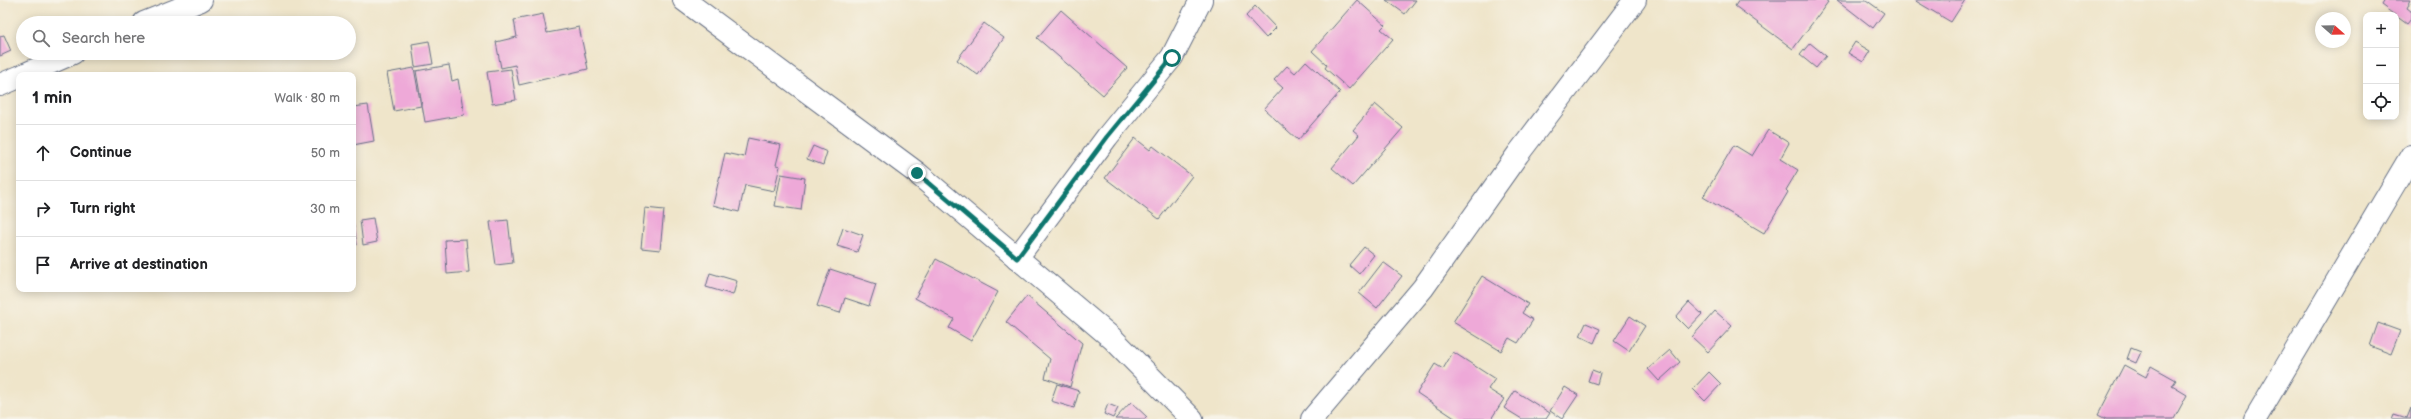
<!DOCTYPE html>
<meta charset="utf-8">
<style>
body{margin:0;font-family:"Balsamiq Sans",sans-serif;background:#f2f2f2;color:#202124}
.controls{position:absolute;right:12px;top:12px;display:grid;overflow:hidden;border-radius:8px;box-shadow:0 2px 10px #0003}
.controls button{width:36px;height:36px;display:grid;place-items:center;padding:0;border:0;border-bottom:1px solid #e0e0e0;background:#fff;color:#202124;font:20px sans-serif}
.compass{position:absolute;left:2315px;top:12px;width:36px;height:36px;border-radius:50%;background:#fff;box-shadow:0 2px 10px #0003;rotate:110deg}
.stop{position:absolute;width:12px;height:12px;margin:-9px;border:3px solid #0f766e;border-radius:50%;background:#fff}
.stop.end{background:#0f766e;border-color:#fff;box-shadow:0 1px 4px #0008}
.list{margin:0;padding:0;list-style:none}
h2{display:flex;justify-content:space-between;align-items:center;height:52px;margin:0;padding:0 16px;font-size:17px}
h2 small{font-size:13px;font-weight:400;color:#757577}
.list li{display:grid;grid-template-columns:26px 1fr auto;gap:12px;align-items:center;box-sizing:border-box;height:56px;padding:0 16px;border-top:1px solid #e0e0e0}
.list b{display:block;font-size:15px;white-space:nowrap}
.list em{font-size:13px;font-style:normal;color:#757577}
.icon{flex:none;width:22px;height:22px;fill:none;stroke:currentColor;stroke-width:2;stroke-linecap:round;stroke-linejoin:round}
.map{position:relative;flex:none;width:2411px;height:419px;overflow:hidden}
.search{position:absolute;background:#fff;box-shadow:0 2px 10px #0003;left:16px;top:16px;width:340px;height:44px;display:flex;align-items:center;gap:10px;box-sizing:border-box;padding:0 14px;border-radius:22px;color:#757577;font-size:15px}
.panel{position:absolute;background:#fff;box-shadow:0 2px 10px #0003;left:16px;top:72px;width:340px;height:220px;border-radius:8px}
.map>svg:first-child{display:block}
.building{fill:#eea9d8}
.lines{fill:none;stroke-linecap:round;stroke-linejoin:round}
.minor-casing{stroke:#656f84;stroke-width:24}
.minor{stroke:#fff;stroke-width:22}
.route{stroke:#0f766e;stroke-width:5}
</style>
<div class="map">
<svg width="2411" height="419" viewBox="0 0 2411 419">
<rect width="100%" height="100%" fill="#f7f3e8"/>
<filter id="ink" filterUnits="userSpaceOnUse"><feTurbulence type="fractalNoise" baseFrequency=".025" numOctaves="2"/><feDisplacementMap in="SourceGraphic" scale="8" xChannelSelector="R" yChannelSelector="G"/><feConvolveMatrix kernelMatrix="1 2 1 2 8 2 1 2 1" color-interpolation-filters="sRGB"/></filter>
<filter id="wash" filterUnits="userSpaceOnUse"><feTurbulence type="fractalNoise" baseFrequency=".012" numOctaves="4" result="noise"/><feDisplacementMap in="SourceGraphic" scale="16" xChannelSelector="R" yChannelSelector="G"/><feGaussianBlur stdDeviation="0.9" result="paint"/><feColorMatrix in="noise" values="0 0 0 0 0 0 0 0 0 0 0 0 0 0 0 0 0 1.4 0 .05"/><feComposite in="paint" operator="in"/></filter>
<g filter="url(#wash)">
<rect width="100%" height="100%" fill="#efe5ca"/>
<g id="blocks">
<!-- building -->
<g class="building">
<path d="M1357,0L1385,25L1381,29L1393,39L1349,89L1325,68L1327,65L1312,51Z"/>
<path d="M1386,0H1416L1405,14Z"/>
<path d="M1739,0H1825L1828,2L1793,49L1735,6Z"/>
<path d="M1837,0H1866L1884,13L1873,28Z"/>
<path d="M1914,0H1965L1951,22Z"/>
<path d="M2384,0H2411L2407,8L2411,11V19L2407,24L2381,5Z"/>
<path d="M1255,6L1276,28L1266,38L1246,16Z"/>
<path d="M1061,10L1127,68L1103,95L1037,38Z"/>
<path d="M543,14L547,33L579,27L588,69L519,85L515,65L501,68L496,42L517,37L514,20Z"/>
<path d="M984,23L1004,38L978,75L957,60Z"/>
<path d="M4,35L11,51L0,56V36Z"/>
<path d="M429,41L433,64L415,67L412,44Z"/>
<path d="M1855,42L1870,51L1863,62L1848,53Z"/>
<path d="M1810,43L1826,56L1816,68L1800,55Z"/>
<path d="M1306,61L1340,92L1298,140L1264,109L1283,88L1274,80L1287,66L1295,73Z"/>
<path d="M449,65L452,81L458,79L464,115L425,122L416,71Z"/>
<path d="M414,68L421,106L394,111L387,73Z"/>
<path d="M511,69L516,100L492,104L487,72Z"/>
<path d="M1375,104L1403,128L1353,186L1332,168L1359,135L1353,130Z"/>
<path d="M368,105L374,141L353,145V107Z"/>
<path d="M1768,130L1789,143L1780,159L1798,170L1786,190L1788,192L1764,233L1703,197L1734,145L1752,156Z"/>
<path d="M748,138L781,145L776,165L780,166L774,191L745,185L739,212L713,205L725,153L744,157Z"/>
<path d="M1135,138L1150,150L1153,146L1192,176L1159,219L1105,178Z"/>
<path d="M813,146L827,152L823,165L807,159Z"/>
<path d="M781,174L805,178L801,210L775,206Z"/>
<path d="M645,208L664,210L660,250L641,248Z"/>
<path d="M373,218L377,242L363,245L360,220Z"/>
<path d="M508,220L513,263L496,265L490,222Z"/>
<path d="M353,221L357,245H353Z"/>
<path d="M843,228L863,235L857,252L837,246Z"/>
<path d="M466,239L469,272L447,274L445,240Z"/>
<path d="M1364,247L1374,255L1359,274L1349,265Z"/>
<path d="M936,259L998,292L971,341L949,328L954,319L915,298Z"/>
<path d="M1383,262L1402,276L1377,308L1359,293Z"/>
<path d="M830,269L876,284L869,306L845,298L840,313L817,306Z"/>
<path d="M710,273L737,281L733,295L706,287Z"/>
<path d="M1482,276L1528,304L1522,313L1533,320L1518,343L1509,338L1501,351L1453,322Z"/>
<path d="M1027,296L1082,343L1070,387L1045,378L1050,359L1006,322Z"/>
<path d="M1689,302L1702,314L1688,329L1676,317Z"/>
<path d="M1715,311L1732,326L1708,352L1692,337Z"/>
<path d="M1630,316L1645,326L1629,351L1614,341Z"/>
<path d="M1586,323L1600,329L1594,343L1580,336Z"/>
<path d="M2378,323L2400,331L2391,354L2370,346Z"/>
<path d="M2131,348L2141,352L2136,363L2127,359Z"/>
<path d="M1670,350L1680,362L1659,381L1648,369Z"/>
<path d="M1453,352L1495,379L1488,389L1504,399L1491,419H1456L1417,393L1435,364L1443,369Z"/>
<path d="M2124,365L2146,377L2151,366L2176,380L2172,386L2187,395L2174,419H2106L2098,415Z"/>
<path d="M1592,370L1600,373L1597,384L1588,381Z"/>
<path d="M1709,372L1721,384L1705,401L1693,389Z"/>
<path d="M1057,384L1079,391L1074,408L1051,401Z"/>
<path d="M1565,387L1578,395L1562,419L1550,411Z"/>
<path d="M1515,391L1550,413L1546,419H1522L1504,408Z"/>
<path d="M1131,402L1147,417L1145,419H1115Z"/>
<path d="M1108,404L1118,408L1113,418L1104,414Z"/>
<path d="M2411,408V419H2392L2394,414L2407,418Z"/>
</g>
</g>
</g>
<g filter="url(#ink)">
<use href="#blocks" fill-opacity="0" stroke="#656f84" stroke-width="1"/>
<g class="lines">
<defs>
<g id="minor">
<path d="M684,0L917,173L1113,339L1192,419"/>
<path d="M144,23L201,0"/>
<path d="M23,75L73,53"/>
<path d="M0,85L19,77"/>
<path d="M1017,258L1107,137L1172,57L1201,0"/>
<path d="M1312,419L1423,288L1518,154L1635,0"/>
<path d="M2255,419L2411,156"/>
</g>
</defs>
<!-- minor casing -->
<use href="#minor" class="minor-casing"/>
<!-- minor -->
<use href="#minor" class="minor"/>
</g>
</g>
<g class="lines" filter="url(#ink)">
<!-- route -->
<path class="route" d="M917,173L1017,258L1107,137L1172,58"/>
</g>
</svg>
<div class="controls">
<button>+</button>
<button>−</button>
<button><svg class="icon" aria-label="locate" viewBox="0 0 24 24"><circle cx="12" cy="12" r="6"/><path d="M12 2v4M12 18v4M2 12h4M18 12h4"/></svg></button>
</div>
<svg class="compass" viewBox="-18 -18 36 36"><path d="M0-13l5 13h-10z" fill="#e53935"/><path d="M0 13l5-13h-10z" fill="#757577"/></svg>
<div class="stop" style="left:1172px;top:58px"></div>
<div class="stop end" style="left:917px;top:173px"></div>
<div class="search"><svg class="icon" aria-label="search" viewBox="0 0 24 24"><circle cx="10" cy="10" r="6"/><path d="M15 15l6 6"/></svg>Search here</div>
<section class="panel">
<h2>1 min<small>Walk · 80 m</small></h2>
<ul class="list">
<li><svg class="icon" aria-label="ahead" viewBox="0 0 24 24"><path d="M12 20V5M6 11l6-6 6 6"/></svg><div><b>Continue</b></div><em>50 m</em></li>
<li><svg class="icon" aria-label="right" viewBox="0 0 24 24"><path d="M7 20v-9h11M14 6l5 5-5 5"/></svg><div><b>Turn right</b></div><em>30 m</em></li>
<li><svg class="icon" aria-label="arrive" viewBox="0 0 24 24"><path d="M6 21V4h12l-3 4 3 4H6"/></svg><div><b>Arrive at destination</b></div></li>
</ul>
</section>
</div>
